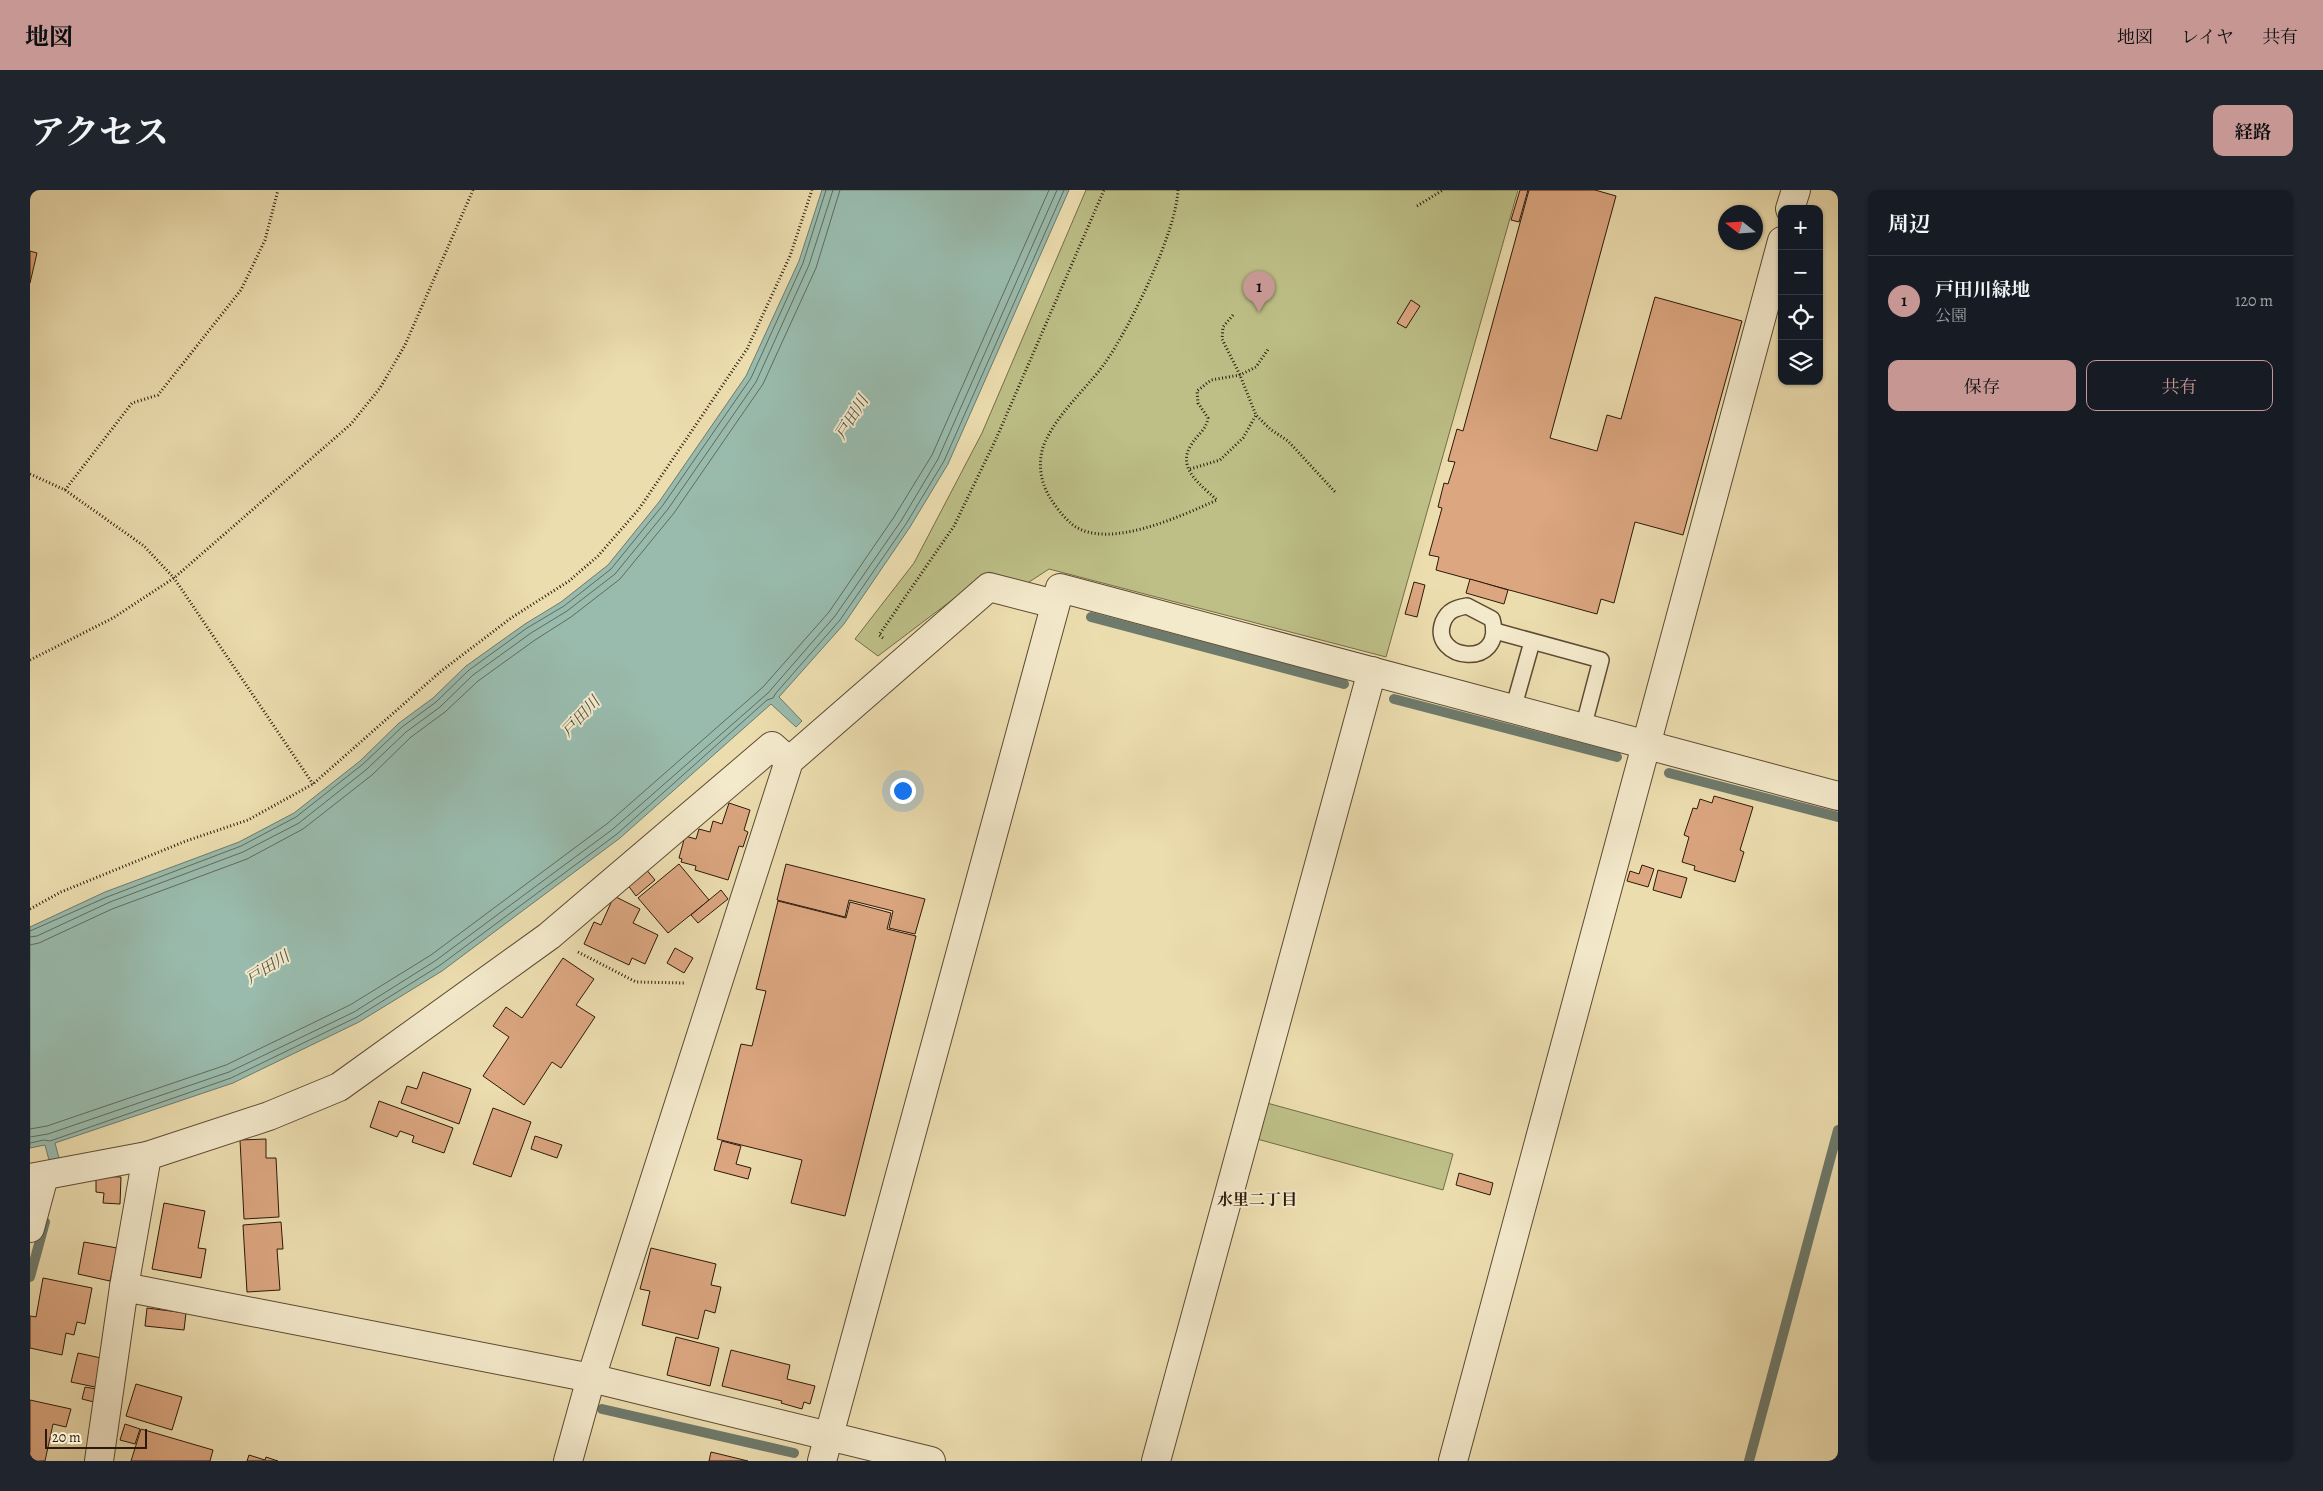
<!DOCTYPE html>
<html lang="ja">
<meta charset="utf-8">
<style>
body{margin:0;font-family:Alegreya,"Noto Serif JP",serif;background:#20242c;color:#f1f3f6}
.controls{position:absolute;right:15px;top:15px;display:grid;overflow:hidden;border-radius:10px;box-shadow:0 1px 4px #0004}
.controls button{width:45px;height:45px;display:grid;place-items:center;padding:0;border:0;border-bottom:1px solid #363941;background:#171b24;color:#f1f3f6;font:25px sans-serif}
.compass{position:absolute;left:1688px;top:15px;width:45px;height:45px;border-radius:50%;background:#171b24;box-shadow:0 1px 4px #0004;rotate:287deg}
.scale{position:absolute;left:15px;bottom:12px;width:102px;box-sizing:border-box;padding-left:5px;border:2px solid #2d190a;border-top:0;font-size:14px;line-height:18px;white-space:nowrap;color:#2d190a;-webkit-text-stroke:4px #f3e9cb;paint-order:stroke}
.you{position:absolute;left:872px;top:600px;width:18px;height:18px;margin:-12px;border:4px solid #fff;border-radius:50%;background:#1a73e8;box-shadow:0 0 0 8px #1a73e833}
.badge{display:grid;place-items:center;width:32px;height:32px;border-radius:50%;background:#c59692;color:#111;font-size:16px;font-weight:700}
.pin{position:absolute;translate:-50% -41px;filter:drop-shadow(0 1px 2px #0008)}
.pin::after{content:'';position:absolute;top:26px;width:18px;height:15px;background:inherit;clip-path:polygon(0 0,100% 0,50% 100%)}
.list{margin:0;padding:0;list-style:none}
h2{display:flex;justify-content:space-between;align-items:center;height:65px;margin:0;padding:0 20px;font-size:21px}
h2 small{font-size:16px;font-weight:400;color:#9ea1a6}
.list li{display:grid;grid-template-columns:32px 1fr auto;gap:15px;align-items:center;box-sizing:border-box;height:90px;padding:0 20px;border-top:1px solid #363941}
.list b{display:block;font-size:19px;white-space:nowrap}
.list p{margin:0;font-size:16px;white-space:nowrap;color:#9ea1a6}
.list em{font-size:16px;font-style:normal;color:#9ea1a6}
.actions{display:flex;gap:10px;padding:15px 20px}
.actions a{flex:1;padding:11px 0;border:1px solid #c59692;border-radius:10px;text-align:center;font-size:18px;color:#c59692}
.actions .main{background:#c59692;color:#111}
.icon{flex:none;width:28px;height:28px;fill:none;stroke:currentColor;stroke-width:2;stroke-linecap:round;stroke-linejoin:round}
.map{position:relative;flex:none;width:1808px;height:1271px;overflow:hidden;border-radius:10px}
header{display:flex;align-items:center;gap:30px;box-sizing:border-box;height:70px;padding:0 25px;background:#c59692;color:#111}
header strong{font-size:24px}
nav{display:flex;gap:28px;margin-inline-start:auto;font-size:18px}
.intro{display:flex;align-items:center;justify-content:space-between;box-sizing:border-box;height:120px;padding:0 30px}
h1{margin:0;font-size:35px}
.button{padding:12px 22px;border-radius:10px;background:#c59692;color:#111;font-size:18px;font-weight:700}
main{display:flex;gap:30px;padding:0 30px}
aside{flex:1;background:#171b24;border-radius:10px;box-shadow:0 1px 4px #0004}
.map>svg:first-child{display:block}
.green{fill:#bdbf87;stroke:#756c48}
.water{fill:#99bbad;stroke:#6e7a6c}
.lines{fill:none;stroke-linecap:round;stroke-linejoin:round}
.shore{stroke:#636a5c;stroke-width:1}
.stream{stroke:#6e7a6c;stroke-width:10}
.building{fill:#dba680;stroke:#2d190a}
.service-casing{stroke:#5d4a33;stroke-width:18}
.minor-casing{stroke:#5d4a33;stroke-width:30}
.path{stroke:#2d190a;stroke-width:3;stroke-dasharray:1 2.5;stroke-linecap:butt}
.service{stroke:#f3e9cb;stroke-width:15}
.minor{stroke:#f3e9cb;stroke-width:28}
.labels{text-anchor:middle;stroke-width:4;stroke-linejoin:round;paint-order:stroke}
.water-label{font-size:16px;font-style:italic;fill:#535243;stroke:#f3e9cb}
.neighbourhood-label{font-size:16px;font-weight:bold;fill:#2d190a;stroke:#f3e9cb}
</style>
<header>
<strong>地図</strong>
<nav><a>地図</a><a>レイヤ</a><a>共有</a></nav>
</header>
<div class="intro"><h1>アクセス</h1><a class="button">経路</a></div>
<main>
<div class="map">
<svg width="1808" height="1271" viewBox="0 0 1808 1271">
<rect width="100%" height="100%" fill="#ecddaf"/>
<filter id="stains"><feTurbulence type="fractalNoise" baseFrequency=".004" numOctaves="4"/><feColorMatrix values="0 0 0 0 .2 0 0 0 0 .09 0 0 0 0 .02 0 0 0 .5 -.17"/></filter>
<radialGradient id="worn" r=".72"><stop offset=".6" stop-color="#630" stop-opacity="0"/><stop offset="1" stop-color="#630" stop-opacity=".3"/></radialGradient>
<!-- green -->
<g class="green">
<path d="M1056,0H1488L1356,467L1019,379L996,394L959,382L848,466L825,449L884,373L952,243Z"/>
<path d="M1237,913L1423,964L1413,1000L1227,949Z"/>
</g>
<!-- water -->
<path class="water" d="M792,0H1039L918,274L880,337L814,434L749,507L772,531L766,537L741,514L590,648L412,781L329,832L203,893L25,953L29,968L19,970L15,955L0,958V737L75,702L209,652L264,623L330,571L369,533L403,508L436,476L495,434L531,412L578,375L629,312L716,186L769,71Z"/>
<g class="lines">
<!-- shore -->
<g class="shore">
<path d="M0,741L77,707L211,656L266,627L333,574L372,537L406,512L439,480L497,438L534,416L581,379L633,315L721,188L773,73L796,0"/>
<path d="M0,747L7,746L80,712L213,662L269,633L337,579L376,542L410,517L443,485L501,443L537,421L585,384L638,319L726,192L779,75L803,0"/>
<path d="M0,755L9,753L82,719L217,669L273,639L342,585L381,547L415,522L448,491L505,450L541,427L590,389L644,323L733,194L786,78L810,0"/>
<path d="M0,939L17,936L196,875L320,815L401,765L578,633L733,497L799,422L864,327L902,265L1019,0"/>
<path d="M0,947L18,944L199,882L324,822L405,771L583,639L738,503L805,426L871,331L908,269L1027,0"/>
<path d="M0,953L14,950L20,951L201,888L327,827L409,776L587,644L737,510L743,508L746,503L810,430L876,334L914,271L1034,0"/>
</g>
<!-- stream -->
<g class="stream">
<path d="M1061,427L1314,494"/>
<path d="M1364,509L1587,567"/>
<path d="M1639,583L1808,627"/>
<path d="M0,1087L15,1032"/>
<path d="M572,1219L764,1263"/>
<path d="M1719,1271L1808,940"/>
</g>
</g>
<!-- building -->
<g class="building">
<path d="M1490,0H1498L1489,32L1481,30Z"/>
<path d="M1499,0H1565L1586,6L1520,248L1567,261L1577,225L1591,229L1625,107L1712,131L1653,345L1605,332L1584,413L1571,409L1567,424L1406,380L1409,367L1399,365L1412,318L1408,317L1414,293L1418,294L1425,272L1418,271L1427,239L1433,241Z"/>
<path d="M0,61L7,63L0,93Z"/>
<path d="M1381,110L1390,116L1376,138L1367,133Z"/>
<path d="M1440,389L1478,400L1474,414L1436,403Z"/>
<path d="M1384,392L1395,395L1387,427L1375,424Z"/>
<path d="M1684,606L1723,617L1710,660L1714,662L1705,692L1664,680L1665,676L1652,672L1659,647L1654,645L1663,618L1667,619L1670,609L1682,613Z"/>
<path d="M699,613L720,620L714,640L718,642L713,657L709,656L698,690L665,680L666,676L651,672L652,669L649,668L655,646L666,649L669,639L680,642L683,631L692,634Z"/>
<path d="M649,674L679,710L638,743L608,708Z"/>
<path d="M756,674L895,709L885,744L859,738L863,721L819,710L815,727L747,710Z"/>
<path d="M1612,675L1624,679L1618,697L1597,691L1600,681L1609,684Z"/>
<path d="M615,678L625,690L606,706L597,694Z"/>
<path d="M1628,680L1657,688L1651,708L1623,700Z"/>
<path d="M691,700L698,709L668,733L661,725Z"/>
<path d="M584,706L610,719L603,733L628,745L615,774L602,768L599,775L554,754L564,732L571,735Z"/>
<path d="M748,711L816,728L820,712L861,723L857,739L886,746L815,1026L761,1013L772,970L687,949L711,854L722,856L736,801L726,799Z"/>
<path d="M645,758L663,768L654,783L637,773Z"/>
<path d="M533,768L564,789L546,815L565,827L531,878L522,872L494,915L453,886L479,847L463,836L476,817L492,828Z"/>
<path d="M393,882L441,899L429,934L371,913L377,896L387,899Z"/>
<path d="M349,911L423,938L414,963L382,952L384,946L370,941L367,947L340,937Z"/>
<path d="M463,918L501,932L481,987L443,974Z"/>
<path d="M505,946L532,955L527,968L501,959Z"/>
<path d="M236,949V968H246L249,1027L214,1029L210,950Z"/>
<path d="M692,951L711,956L706,974L721,978L718,989L684,980Z"/>
<path d="M1429,983L1463,993L1460,1005L1426,995Z"/>
<path d="M66,986L91,987L90,1014L73,1013L74,1003L66,1002Z"/>
<path d="M134,1013L175,1021L168,1058L176,1059L171,1088L122,1079Z"/>
<path d="M251,1032L253,1059H247L250,1100L217,1102L213,1035Z"/>
<path d="M54,1052L87,1058L80,1091L48,1084Z"/>
<path d="M621,1058L686,1074L681,1095L691,1097L685,1123L675,1120L668,1149L612,1135L620,1101L610,1099Z"/>
<path d="M13,1088L62,1098L55,1134L47,1132L44,1145L36,1143L32,1165L0,1158V1126L6,1127Z"/>
<path d="M117,1118L156,1123L154,1140L115,1136Z"/>
<path d="M646,1147L689,1158L680,1196L637,1185Z"/>
<path d="M701,1160L760,1175L757,1189L785,1196L780,1214L774,1212L772,1219L751,1213L752,1211L692,1196Z"/>
<path d="M48,1163L71,1168L65,1197L41,1192Z"/>
<path d="M106,1194L152,1207L142,1240L96,1226Z"/>
<path d="M55,1197L66,1199L64,1212L52,1209Z"/>
<path d="M0,1210L41,1219L36,1237L23,1234L15,1271H0Z"/>
<path d="M95,1234L110,1239L105,1254L90,1250Z"/>
<path d="M111,1239L183,1260L180,1271H101Z"/>
<path d="M681,1262L718,1271H679Z"/>
<path d="M219,1265L235,1270L236,1267L248,1271H217Z"/>
</g>
<g class="lines">
<defs>
<g id="service">
<path d="M1437,416L1462,429C1476,480 1399,471 1413,432C1418,420 1426,418 1437,416Z"/>
<path d="M1465,441L1571,470L1553,538"/>
<path d="M1483,519L1502,452"/>
</g>
<g id="minor">
<path d="M1760,19L1766,0"/>
<path d="M0,988L117,966L239,926L309,897L519,746L742,556L759,571"/>
<path d="M0,1038L14,986"/>
<path d="M94,1097L117,966"/>
<path d="M69,1271L94,1097L561,1188L901,1271"/>
<path d="M538,1271L561,1188L759,571L959,397L1025,414"/>
<path d="M792,1271L1030,398L1808,606"/>
<path d="M1126,1271L1342,481"/>
<path d="M1423,1271L1752,51"/>
</g>
</defs>
<!-- service casing -->
<use href="#service" class="service-casing"/>
<!-- minor casing -->
<use href="#minor" class="minor-casing"/>
<!-- path -->
<g class="path">
<path d="M1148,0C1146,43 1100,137 1075,173C1057,198 1031,220 1017,248C1007,266 1009,289 1019,306C1025,316 1033,327 1043,335C1078,361 1153,325 1187,310C1173,297 1147,279 1160,257C1166,245 1176,241 1178,228L1168,213L1167,201L1181,190L1210,185L1226,177L1239,158"/>
<path d="M1387,16L1413,0"/>
<path d="M1203,125L1193,137L1192,149L1210,185L1226,225L1240,239L1258,251L1306,303"/>
<path d="M1160,279L1190,270L1213,248L1226,225"/>
<path d="M0,284L35,300L114,356L144,388L283,594"/>
<path d="M35,300L102,213L128,205L211,100L235,50L248,0"/>
<path d="M853,448L849,445L924,336L966,249L1074,0"/>
<path d="M0,470L83,428L144,388L321,234L350,198L375,155L443,0"/>
<path d="M0,719L31,702L156,651L218,630L283,594L410,482L481,428L539,391L568,366L609,319L717,159L760,66L782,0"/>
<path d="M548,762L606,792L655,793"/>
</g>
<!-- service -->
<use href="#service" class="service"/>
<!-- minor -->
<use href="#minor" class="minor"/>
</g>
<g class="labels">
<!-- water labels -->
<g class="water-label">
<text transform="translate(821 227) rotate(-58)" y="6">戸田川</text>
<text transform="translate(550 526) rotate(-47)" y="6">戸田川</text>
<text transform="translate(237 777) rotate(-32)" y="6">戸田川</text>
</g>
<!-- neighbourhood labels -->
<g class="neighbourhood-label">
<text x="1227" y="1015">水里二丁目</text>
</g>
</g>
<rect width="100%" height="100%" filter="url(#stains)"/>
<rect width="100%" height="100%" fill="url(#worn)"/>
</svg>
<div class="controls">
<button>+</button>
<button>−</button>
<button><svg class="icon" aria-label="locate" viewBox="0 0 24 24"><circle cx="12" cy="12" r="6"/><path d="M12 2v4M12 18v4M2 12h4M18 12h4"/></svg></button>
<button><svg class="icon" aria-label="layers" viewBox="0 0 24 24"><path d="M12 4l9 5-9 5-9-5zM3 14l9 5 9-5"/></svg></button>
</div>
<svg class="compass" viewBox="-18 -18 36 36"><path d="M0-13l5 13h-10z" fill="#e53935"/><path d="M0 13l5-13h-10z" fill="#9ea1a6"/></svg>
<div class="scale">20 m</div>
<div class="you"></div>
<div class="pin badge" style="left:1229px;top:122px">1</div>
</div>
<aside>
<h2>周辺<small></small></h2>
<ul class="list">
<li><span class="badge">1</span><div><b>戸田川緑地</b><p>公園</p></div><em>120 m</em></li>
</ul>
<div class="actions"><a class="main">保存</a><a>共有</a></div>
</aside>
</main>
